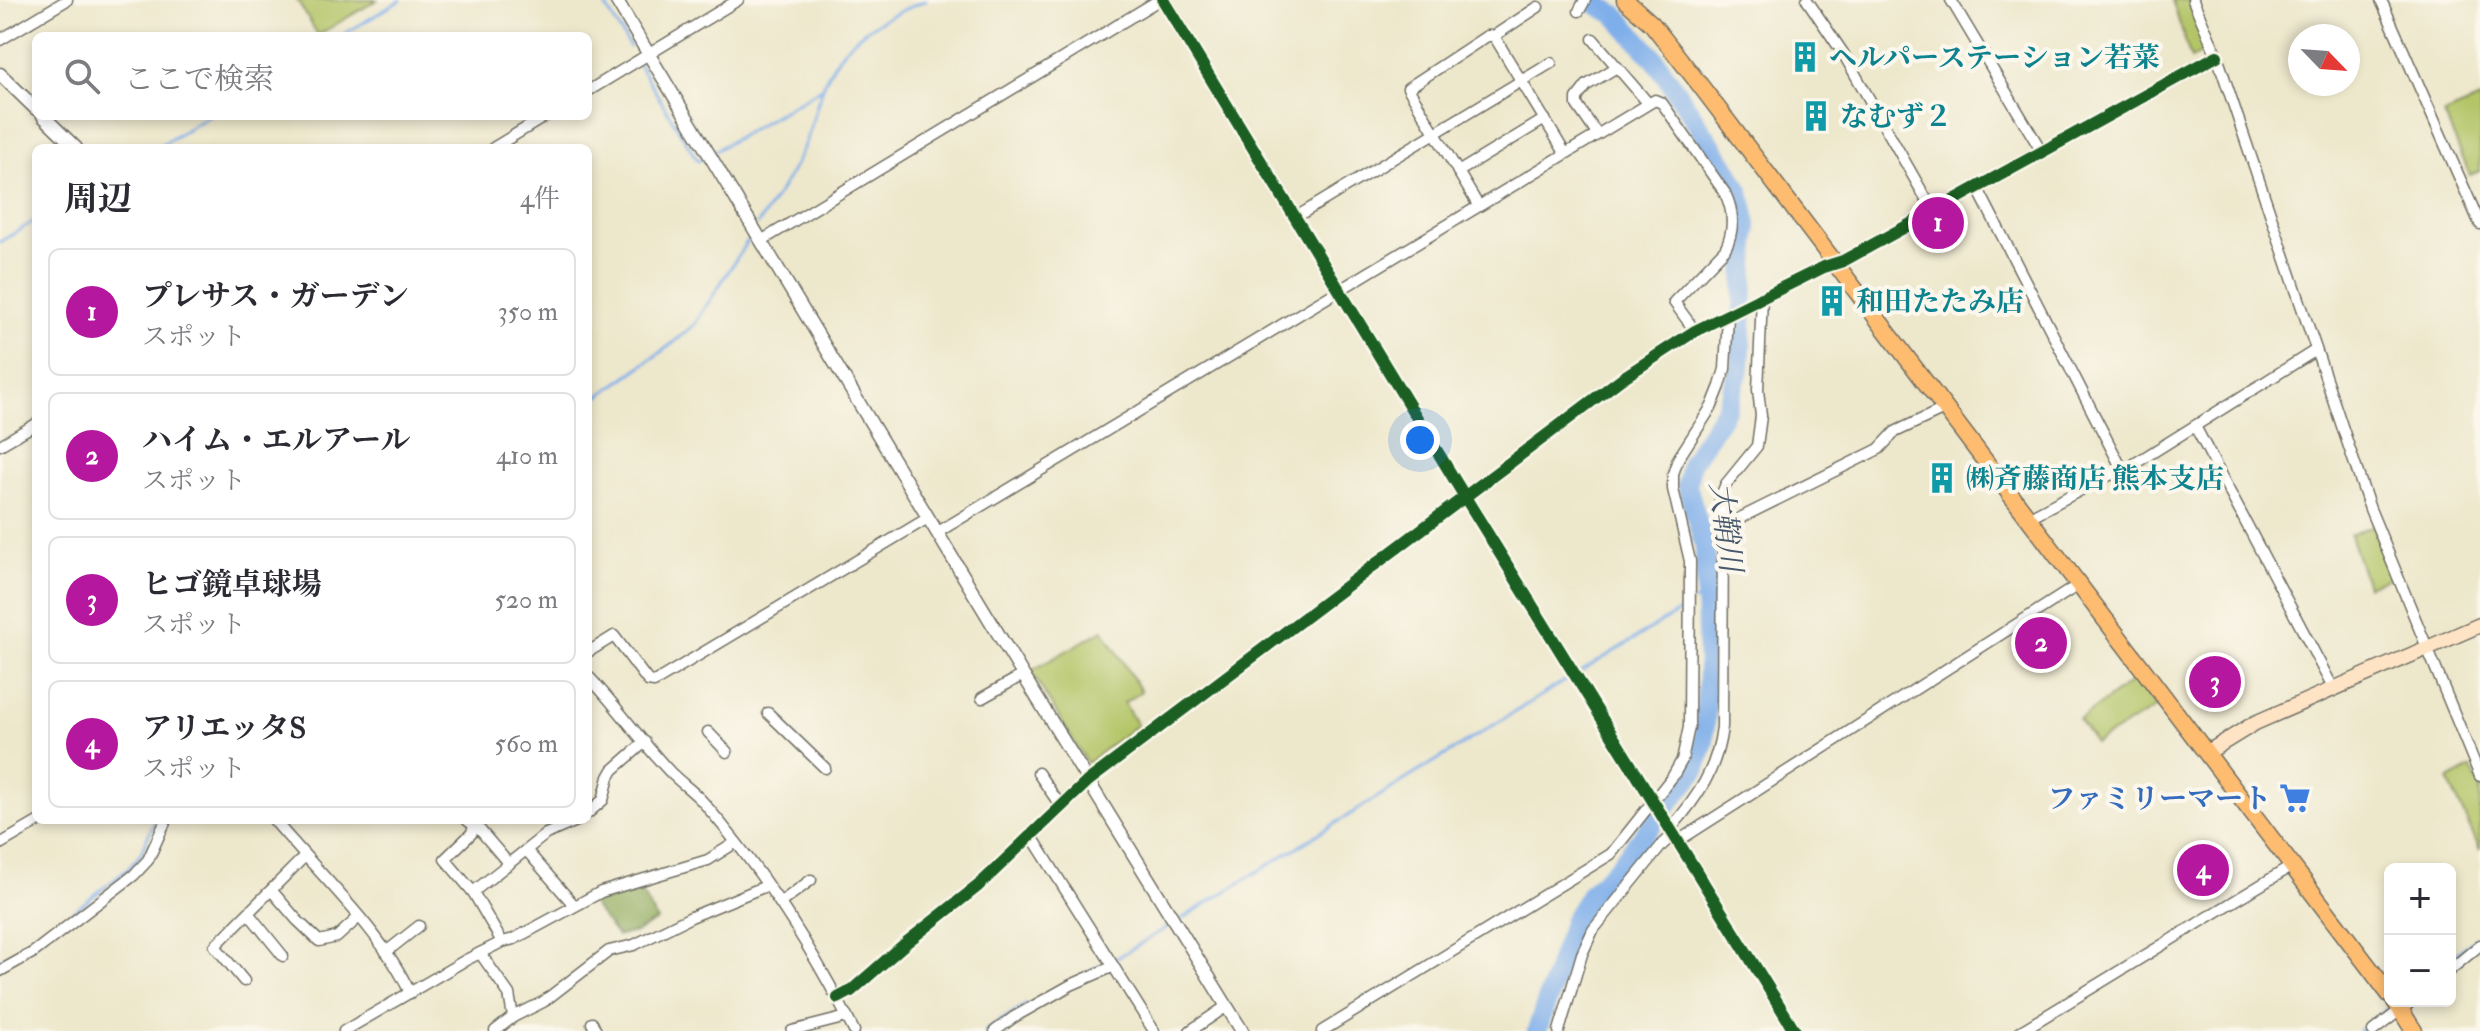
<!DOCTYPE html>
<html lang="ja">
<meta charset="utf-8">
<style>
body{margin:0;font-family:"IM FELL Double Pica","Noto Serif JP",serif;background:#f2f2f3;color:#2b2b33}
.controls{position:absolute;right:24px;bottom:24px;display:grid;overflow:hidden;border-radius:12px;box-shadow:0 4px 12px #0003}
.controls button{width:72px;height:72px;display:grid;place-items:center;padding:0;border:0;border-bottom:2px solid #e1e1e2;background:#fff;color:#2b2b33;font:40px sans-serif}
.compass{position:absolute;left:2288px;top:24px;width:72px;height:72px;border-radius:50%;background:#fff;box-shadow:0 4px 12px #0003;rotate:115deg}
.you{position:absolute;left:1420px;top:440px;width:28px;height:28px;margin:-20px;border:6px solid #fff;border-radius:50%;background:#1a73e8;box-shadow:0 0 0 12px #1a73e833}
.badge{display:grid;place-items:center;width:52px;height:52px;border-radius:50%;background:#b5179e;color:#fff;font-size:26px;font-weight:700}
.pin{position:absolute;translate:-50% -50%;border:4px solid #fff;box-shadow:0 2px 8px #0006}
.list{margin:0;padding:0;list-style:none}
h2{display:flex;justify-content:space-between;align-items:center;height:104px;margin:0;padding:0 32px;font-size:34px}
h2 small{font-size:26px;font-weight:400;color:#7c7c81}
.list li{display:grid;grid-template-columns:52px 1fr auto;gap:24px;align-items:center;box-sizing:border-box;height:128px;margin:0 16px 16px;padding:0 16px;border:2px solid #e1e1e2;border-radius:12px}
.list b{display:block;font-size:30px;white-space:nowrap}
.list p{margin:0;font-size:26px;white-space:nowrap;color:#7c7c81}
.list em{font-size:26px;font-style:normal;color:#7c7c81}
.icon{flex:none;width:44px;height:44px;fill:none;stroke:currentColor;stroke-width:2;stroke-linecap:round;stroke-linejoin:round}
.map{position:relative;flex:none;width:2480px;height:1031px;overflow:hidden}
.search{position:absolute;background:#fff;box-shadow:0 4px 12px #0003;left:32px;top:32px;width:560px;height:88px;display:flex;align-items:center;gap:20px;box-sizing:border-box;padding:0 28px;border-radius:12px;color:#7c7c81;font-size:30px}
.panel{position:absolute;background:#fff;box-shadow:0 4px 12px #0003;left:32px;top:144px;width:560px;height:680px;border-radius:12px}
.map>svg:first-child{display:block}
.green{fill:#b4c568;stroke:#70784a;stroke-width:2}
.forest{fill:#8faa5c;stroke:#5d6a44;stroke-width:2}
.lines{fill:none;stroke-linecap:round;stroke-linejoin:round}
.stream{stroke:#7fafea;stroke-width:3}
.river{stroke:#7fafea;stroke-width:20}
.minor-casing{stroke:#6f6d63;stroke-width:13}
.tertiary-casing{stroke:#6f6d63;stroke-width:15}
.secondary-casing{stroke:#6f6d63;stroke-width:17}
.primary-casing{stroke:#6f6d63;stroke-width:19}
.minor{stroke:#fff;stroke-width:10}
.tertiary{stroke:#fff;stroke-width:12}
.secondary{stroke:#fee4c5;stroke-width:14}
.primary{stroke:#fdbc6f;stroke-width:16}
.cycleway-casing{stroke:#fbf7ec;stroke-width:17}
.cycleway{stroke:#1b5e20;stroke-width:12}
.labels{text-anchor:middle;stroke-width:8;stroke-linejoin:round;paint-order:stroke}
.culture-label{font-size:28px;font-weight:bold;fill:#0d838f;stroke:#fbf7ec;text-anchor:start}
.shop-label{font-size:28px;font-weight:bold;fill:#366cbe;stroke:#fbf7ec;text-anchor:end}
.water-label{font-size:30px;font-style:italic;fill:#48596e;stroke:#fbf7ec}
</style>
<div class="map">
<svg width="2480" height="1031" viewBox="0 0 2480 1031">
<rect width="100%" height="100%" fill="#fbf7ec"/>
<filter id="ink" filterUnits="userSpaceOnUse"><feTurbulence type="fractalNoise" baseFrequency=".0125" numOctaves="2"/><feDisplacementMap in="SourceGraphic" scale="16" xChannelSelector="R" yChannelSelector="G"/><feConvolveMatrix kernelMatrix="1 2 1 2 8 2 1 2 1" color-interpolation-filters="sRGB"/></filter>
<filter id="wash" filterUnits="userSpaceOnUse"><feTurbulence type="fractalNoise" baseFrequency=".006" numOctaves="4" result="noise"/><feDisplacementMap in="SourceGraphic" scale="32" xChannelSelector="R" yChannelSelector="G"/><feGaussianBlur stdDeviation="1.8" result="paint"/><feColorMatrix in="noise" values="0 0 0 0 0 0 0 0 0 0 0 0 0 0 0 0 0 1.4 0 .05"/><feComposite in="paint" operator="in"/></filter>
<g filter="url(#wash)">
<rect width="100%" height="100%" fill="#ede7cb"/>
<!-- green -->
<g class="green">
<path d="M297,0H377L318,35Z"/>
<path d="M2172,0H2188L2207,49L2191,59Z"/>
<path d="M2480,99V171L2470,175L2444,114Z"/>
<path d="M2373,525L2392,577L2367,586L2350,535Z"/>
<path d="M1103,630L1141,691L1124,703L1137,725L1087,763L1031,671Z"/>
<path d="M2137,678L2157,707L2095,743L2079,720Z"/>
<path d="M2471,768L2480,788V850L2448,780Z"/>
</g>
<!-- forest -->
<path class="forest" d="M637,884L657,920L636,932L617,936L589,900Z"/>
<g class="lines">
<!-- stream -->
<g class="stream">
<path d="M602,0L630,47"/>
<path d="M341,36L401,0"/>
<path d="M639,65L698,161L705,157"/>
<path d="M156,148L209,116"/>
<path d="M711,153L822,88"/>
<path d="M758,224C777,196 795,170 807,138C813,122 816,106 822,90C841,36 877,21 926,0"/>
<path d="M0,242L36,220"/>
<path d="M588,404L672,344L695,324L752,234"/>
<path d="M1694,602L1705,596"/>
<path d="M1582,671L1688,606"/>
<path d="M1180,920L1566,680"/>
<path d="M1115,959L1173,924"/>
<path d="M2450,959L2480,935"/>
<path d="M0,960L39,938L128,869L140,855L155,820"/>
<path d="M1089,972L1103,964"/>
<path d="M985,1031L1025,1005"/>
<path d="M2359,1031L2391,1006"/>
</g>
<!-- river -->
<path class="river" d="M1537,1031L1574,920L1590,894L1617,868L1695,771L1704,742L1708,672L1705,548L1687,485L1691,463L1726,409L1740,367L1747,225L1740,193L1728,170L1654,58L1614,14L1589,0"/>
</g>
</g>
<g filter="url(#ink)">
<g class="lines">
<defs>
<g id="minor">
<path d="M1163,0L1465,497L1795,1031"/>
<path d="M1807,0L1843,53L1933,211"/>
<path d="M1951,0L2042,152"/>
<path d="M2193,0L2217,56L2370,509L2480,776"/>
<path d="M2381,0L2480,224"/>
<path d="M1579,11L1585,0"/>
<path d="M1494,36L1565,153"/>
<path d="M1593,39L1648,103"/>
<path d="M0,40L67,0"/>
<path d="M588,91L738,0"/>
<path d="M1597,134L1577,105V98L1587,85L1617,67"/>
<path d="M493,148L546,116"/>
<path d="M1458,172L1545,119"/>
<path d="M1978,189L2123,471"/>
<path d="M1478,205L1408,88L1487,36H1494L1538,7"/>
<path d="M1296,217L1551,63"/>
<path d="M761,241L1159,0"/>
<path d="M2196,428L2333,688"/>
<path d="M0,445L36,424"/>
<path d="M2028,518L2107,476L2123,471L2316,350"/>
<path d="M1723,520L1738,519L1879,449L1895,432L1944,409"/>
<path d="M938,532L1655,100L1662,103L1725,193C1734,212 1735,230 1725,249L1674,302L1695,331"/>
<path d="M588,652L614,636L648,681L654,682L928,518"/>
<path d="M588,676C618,707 642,743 671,773C681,783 693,791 703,802C763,871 813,949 854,1031"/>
<path d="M982,698L1023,675"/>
<path d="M768,713L825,768"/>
<path d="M708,732L727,752"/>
<path d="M1038,773L1060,805"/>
<path d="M588,813L603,800L609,777L613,770L645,742"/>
<path d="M274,820C317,872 383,932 410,993"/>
<path d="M467,820L480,830L509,864"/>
<path d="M474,828L471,834L445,859L473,892L502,942"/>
<path d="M1671,828C1698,797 1717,769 1722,727L1723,520L1720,498L1726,484L1757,446L1761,416L1758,390L1762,298"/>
<path d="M1031,835L1154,1031"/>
<path d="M1678,841L2078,585"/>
<path d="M0,844L41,820"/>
<path d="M527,851L574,905"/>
<path d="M272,891L297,920L319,941L337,937L359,917"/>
<path d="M473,892L546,834L579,820"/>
<path d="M780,903L811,880"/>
<path d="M249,914L283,956"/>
<path d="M386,952L419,926"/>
<path d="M480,953L509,994L513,1017"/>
<path d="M2450,970L2480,945"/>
<path d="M0,971L34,952L134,875L148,860L166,820"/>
<path d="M244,981L215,946L304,857"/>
<path d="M838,998L851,991L907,942L978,886L1088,781L1621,379L1695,331L1824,267L1843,261L2217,56"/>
<path d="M592,1023L596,1031"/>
<path d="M344,1031L464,961L502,942L514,939L601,892L708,860L735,843"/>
<path d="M495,1031L513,1017L543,1002L609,951L634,945L691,917L766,886"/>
<path d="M792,1031L847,1017"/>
<path d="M995,1031L1014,1017L1071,985L1112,967"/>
<path d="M1190,1031L1227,1006"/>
<path d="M1322,1031L1611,854L1673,776L1682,760L1689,727L1690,561L1673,489V474L1678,459L1712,406L1720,386L1725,369L1728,316"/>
<path d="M1559,1031L1582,954L1593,930L1662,845L1674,834"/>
<path d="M2021,1031L2292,866"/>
<path d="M2373,1031L2412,1001"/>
</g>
<g id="tertiary">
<path d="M616,0L1023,675L1242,1031"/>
<path d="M0,74L36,109"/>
<path d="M43,116L76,148"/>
</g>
<path id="secondary" d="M2208,752L2255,723L2480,625"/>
<g id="primary">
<path d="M1625,0L1652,24L1700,85L2390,995"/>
<path d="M2395,1001L2414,1031"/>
</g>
</defs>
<!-- minor casing -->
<use href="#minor" class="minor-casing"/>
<!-- tertiary casing -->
<use href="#tertiary" class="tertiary-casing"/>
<!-- secondary casing -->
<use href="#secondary" class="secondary-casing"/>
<!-- primary casing -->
<use href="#primary" class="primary-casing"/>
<!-- minor -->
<use href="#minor" class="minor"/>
<!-- tertiary -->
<use href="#tertiary" class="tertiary"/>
<!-- secondary -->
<use href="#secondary" class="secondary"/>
<!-- primary -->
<use href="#primary" class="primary"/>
<defs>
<g id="cycleway">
<path d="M1163,0L1465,497L1795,1031"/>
<path d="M838,998L851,991L907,942L978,886L1088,781L1621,379L1695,331L1824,267L1843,261L2217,56"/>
</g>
</defs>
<!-- cycleway casing -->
<use href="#cycleway" class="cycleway-casing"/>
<!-- cycleway -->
<use href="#cycleway" class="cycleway"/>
</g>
</g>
<!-- icons -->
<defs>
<symbol id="building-bare" viewBox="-9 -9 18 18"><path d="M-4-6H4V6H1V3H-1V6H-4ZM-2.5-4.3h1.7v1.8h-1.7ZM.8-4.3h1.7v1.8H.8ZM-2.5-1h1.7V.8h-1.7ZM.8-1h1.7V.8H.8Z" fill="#0f9aa8" stroke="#fbf7ec" stroke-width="2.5" paint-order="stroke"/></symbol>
<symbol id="supermarket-bare" viewBox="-9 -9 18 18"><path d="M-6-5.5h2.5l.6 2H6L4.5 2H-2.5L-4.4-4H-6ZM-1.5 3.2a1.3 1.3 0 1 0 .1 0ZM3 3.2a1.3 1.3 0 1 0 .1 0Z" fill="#3f7fe0" stroke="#fbf7ec" stroke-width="2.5" paint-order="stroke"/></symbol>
</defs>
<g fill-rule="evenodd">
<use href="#building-bare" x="1783" y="35" width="44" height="44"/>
<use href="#building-bare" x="1794" y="94" width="44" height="44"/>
<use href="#building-bare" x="1810" y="279" width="44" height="44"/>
<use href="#building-bare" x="1920" y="456" width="44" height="44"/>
<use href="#supermarket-bare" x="2273" y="776" width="44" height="44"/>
</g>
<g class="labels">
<!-- culture labels -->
<g class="culture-label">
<text x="1829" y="67">ヘルパーステーション若菜</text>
<text x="1840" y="126">なむず２</text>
<text x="1856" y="311">和田たたみ店</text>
<text x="1966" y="488">㈱斉藤商店 熊本支店</text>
</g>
<!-- shop labels -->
<g class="shop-label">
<text x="2271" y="808">ファミリーマート</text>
</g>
<!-- water labels -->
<g class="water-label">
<text transform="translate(1726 527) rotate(83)" y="10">大鞘川</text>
</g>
</g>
</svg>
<div class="controls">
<button>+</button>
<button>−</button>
</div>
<svg class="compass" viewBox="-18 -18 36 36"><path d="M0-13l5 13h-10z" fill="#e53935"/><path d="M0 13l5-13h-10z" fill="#7c7c81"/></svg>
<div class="you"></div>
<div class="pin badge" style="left:1938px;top:223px">1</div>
<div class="pin badge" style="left:2041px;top:643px">2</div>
<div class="pin badge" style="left:2215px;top:682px">3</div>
<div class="pin badge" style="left:2203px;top:870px">4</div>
<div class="search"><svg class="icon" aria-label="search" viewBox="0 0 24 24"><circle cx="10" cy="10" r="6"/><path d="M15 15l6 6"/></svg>ここで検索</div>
<section class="panel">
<h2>周辺<small>4件</small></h2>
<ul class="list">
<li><span class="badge">1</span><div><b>プレサス・ガーデン</b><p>スポット</p></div><em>350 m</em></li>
<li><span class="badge">2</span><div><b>ハイム・エルアール</b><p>スポット</p></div><em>410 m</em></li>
<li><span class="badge">3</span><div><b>ヒゴ鏡卓球場</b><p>スポット</p></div><em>520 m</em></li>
<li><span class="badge">4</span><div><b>アリエッタS</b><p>スポット</p></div><em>560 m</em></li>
</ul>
</section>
</div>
